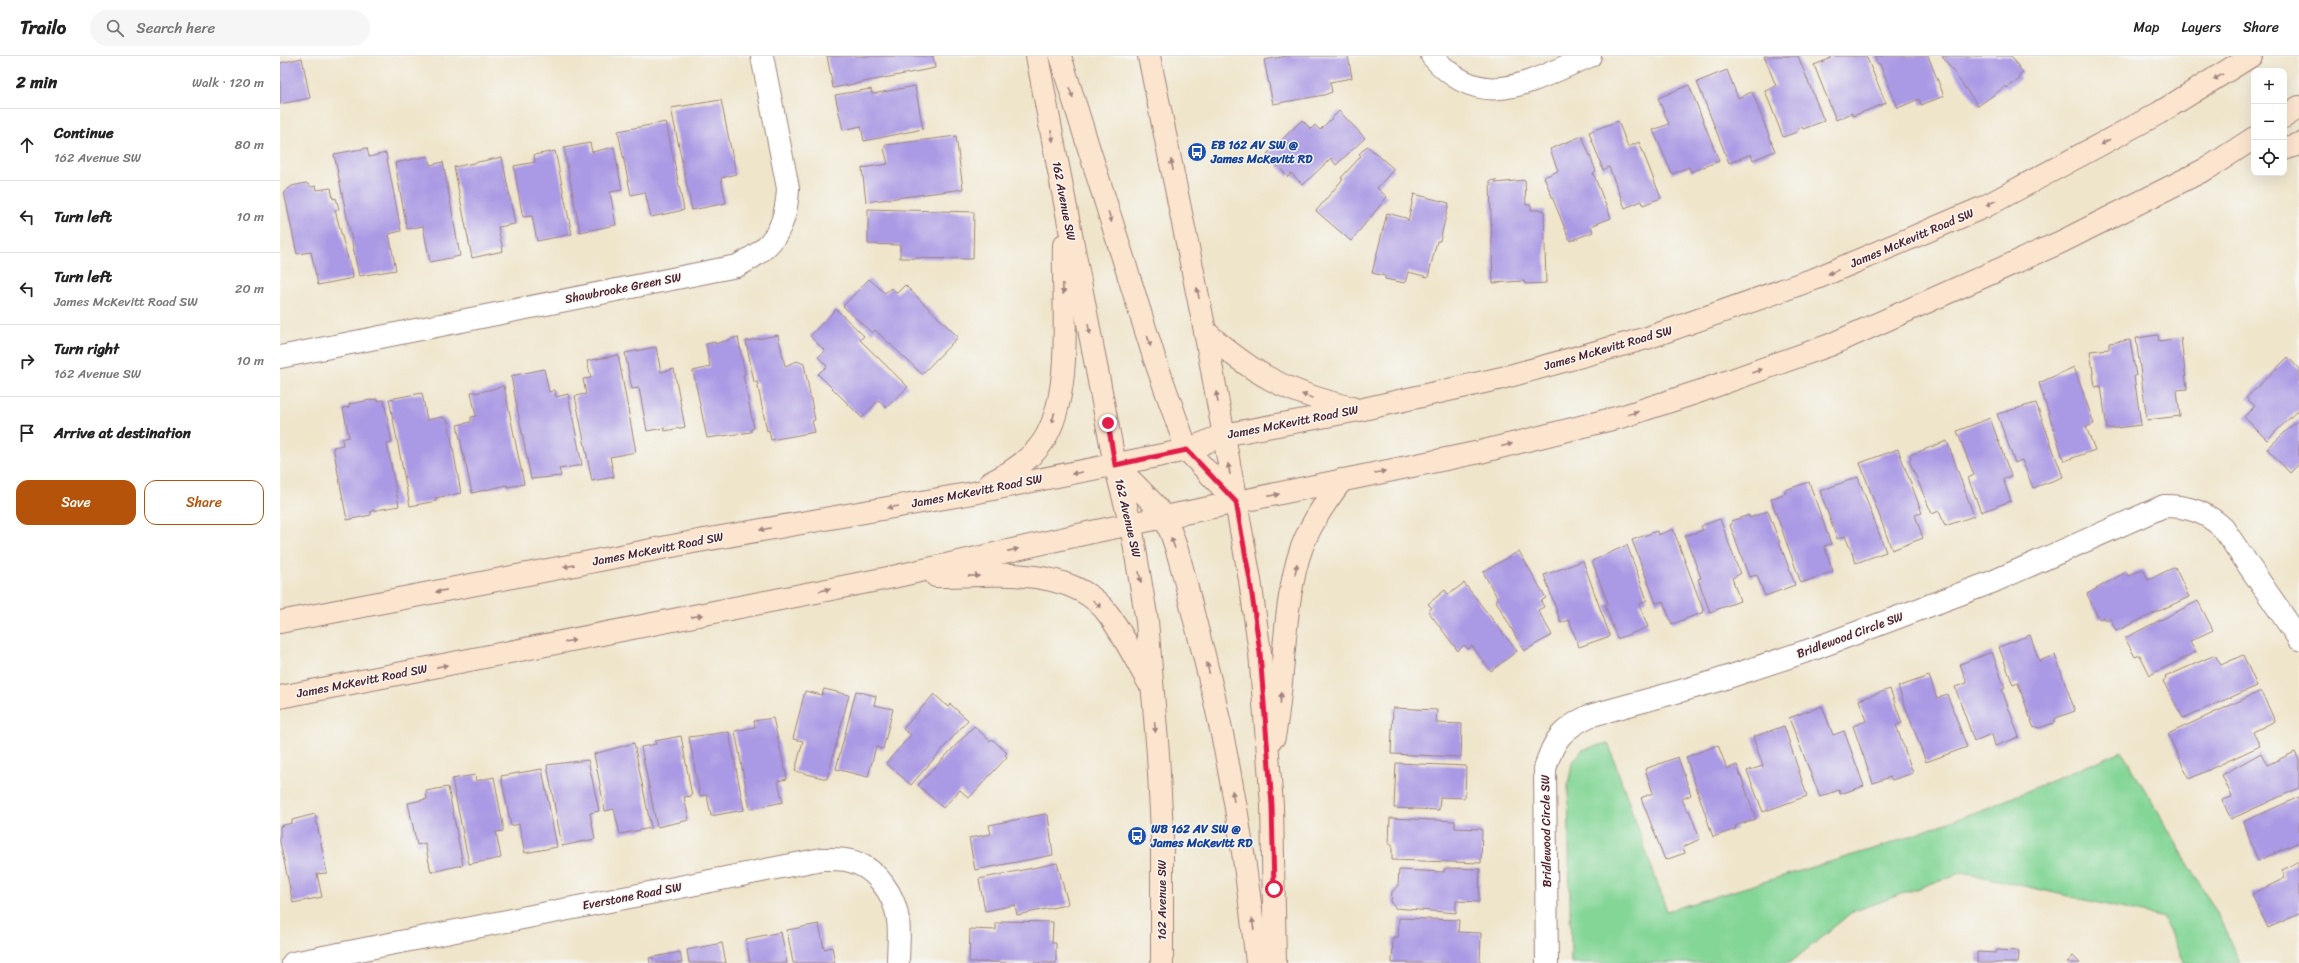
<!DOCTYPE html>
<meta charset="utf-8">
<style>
body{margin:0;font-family:Sriracha,sans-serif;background:#f6f6f6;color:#222}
.controls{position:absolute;right:12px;top:12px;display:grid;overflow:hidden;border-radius:8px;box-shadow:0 4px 16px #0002}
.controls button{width:36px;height:36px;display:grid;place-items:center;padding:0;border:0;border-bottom:1px solid #e0e0e0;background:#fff;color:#222;font:20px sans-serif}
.stop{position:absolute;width:12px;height:12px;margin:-9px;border:3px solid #e11d48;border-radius:50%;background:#fff}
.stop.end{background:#e11d48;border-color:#fff;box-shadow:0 1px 4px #0008}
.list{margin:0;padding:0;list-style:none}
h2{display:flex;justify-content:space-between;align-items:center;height:52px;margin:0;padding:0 16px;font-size:17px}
h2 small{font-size:13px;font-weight:400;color:#767676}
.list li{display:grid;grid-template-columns:26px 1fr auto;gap:12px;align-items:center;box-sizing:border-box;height:72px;padding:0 16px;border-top:1px solid #e0e0e0}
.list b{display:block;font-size:15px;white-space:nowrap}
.list p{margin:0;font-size:13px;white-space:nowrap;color:#767676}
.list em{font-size:13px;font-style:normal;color:#767676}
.actions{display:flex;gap:8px;padding:12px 16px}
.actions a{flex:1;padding:9px 0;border:1px solid #b45309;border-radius:12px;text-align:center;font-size:14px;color:#b45309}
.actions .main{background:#b45309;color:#fff}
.icon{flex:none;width:22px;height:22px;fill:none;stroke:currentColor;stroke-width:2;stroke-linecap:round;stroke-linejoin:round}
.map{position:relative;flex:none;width:2019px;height:907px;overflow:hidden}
header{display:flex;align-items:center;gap:24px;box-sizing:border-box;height:56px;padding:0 20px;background:#fff;border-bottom:1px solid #e0e0e0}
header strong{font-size:19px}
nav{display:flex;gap:22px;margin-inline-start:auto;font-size:14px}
.search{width:280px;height:36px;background:#f6f6f6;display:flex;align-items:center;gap:10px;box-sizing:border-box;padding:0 14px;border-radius:22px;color:#767676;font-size:15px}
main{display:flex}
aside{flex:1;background:#fff}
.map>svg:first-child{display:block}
.green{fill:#84d697;stroke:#677a61}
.building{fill:#aa99e4}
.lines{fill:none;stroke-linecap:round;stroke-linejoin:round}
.minor-casing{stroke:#9c827b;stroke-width:24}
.secondary-casing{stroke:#9c827b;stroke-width:24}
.minor{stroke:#fff;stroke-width:22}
.secondary{stroke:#fce5cf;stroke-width:22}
.oneway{fill:#a3827d}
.route{stroke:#e11d48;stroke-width:5}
.labels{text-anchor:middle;stroke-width:3;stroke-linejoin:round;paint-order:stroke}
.transit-label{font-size:12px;font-weight:bold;fill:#164399;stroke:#f6f6f2;text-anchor:start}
.street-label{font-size:12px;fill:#4a1f2b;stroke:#f6f6f2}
</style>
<header>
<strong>Trailo</strong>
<div class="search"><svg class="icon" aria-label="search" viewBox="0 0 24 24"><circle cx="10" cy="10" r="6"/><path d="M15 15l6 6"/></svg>Search here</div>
<nav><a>Map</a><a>Layers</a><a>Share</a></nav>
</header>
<main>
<aside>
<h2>2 min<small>Walk · 120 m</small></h2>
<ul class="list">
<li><svg class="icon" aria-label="ahead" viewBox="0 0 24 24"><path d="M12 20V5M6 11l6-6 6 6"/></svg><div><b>Continue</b><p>162 Avenue SW</p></div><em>80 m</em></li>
<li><svg class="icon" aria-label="left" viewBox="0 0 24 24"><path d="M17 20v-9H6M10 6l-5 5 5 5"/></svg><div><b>Turn left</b></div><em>10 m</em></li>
<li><svg class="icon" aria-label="left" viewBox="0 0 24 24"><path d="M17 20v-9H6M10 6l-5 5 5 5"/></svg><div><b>Turn left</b><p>James McKevitt Road SW</p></div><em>20 m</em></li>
<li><svg class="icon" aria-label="right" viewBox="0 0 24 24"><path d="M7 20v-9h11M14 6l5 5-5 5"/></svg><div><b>Turn right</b><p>162 Avenue SW</p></div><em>10 m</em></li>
<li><svg class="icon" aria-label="arrive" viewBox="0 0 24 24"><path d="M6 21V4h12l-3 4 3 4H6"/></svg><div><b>Arrive at destination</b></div></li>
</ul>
<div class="actions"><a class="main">Save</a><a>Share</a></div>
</aside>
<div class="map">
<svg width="2019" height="907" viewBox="0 0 2019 907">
<rect width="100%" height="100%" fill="#f6f6f2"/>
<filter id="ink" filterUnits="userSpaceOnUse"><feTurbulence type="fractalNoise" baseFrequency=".025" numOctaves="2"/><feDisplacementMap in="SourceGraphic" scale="8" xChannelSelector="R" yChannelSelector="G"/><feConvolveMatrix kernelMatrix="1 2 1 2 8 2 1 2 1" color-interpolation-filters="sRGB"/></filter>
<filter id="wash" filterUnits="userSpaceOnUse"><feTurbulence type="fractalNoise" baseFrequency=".012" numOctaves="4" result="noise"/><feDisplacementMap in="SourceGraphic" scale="16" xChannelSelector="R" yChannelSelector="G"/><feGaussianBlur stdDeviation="0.9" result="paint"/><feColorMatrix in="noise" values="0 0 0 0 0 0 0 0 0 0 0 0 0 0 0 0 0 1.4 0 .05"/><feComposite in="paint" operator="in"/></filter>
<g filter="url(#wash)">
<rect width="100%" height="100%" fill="#efe5cb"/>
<!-- green -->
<path class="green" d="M1328,687L1387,855L1606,789L1707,752L1842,695L1936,855L1960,907H1903L1884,862L1683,816L1572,856L1510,907H1291L1288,730L1292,707L1302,694Z"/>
<g id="blocks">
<!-- building -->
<g class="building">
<path d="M547,0H653L655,12L553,32Z"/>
<path d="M1007,0H1068L1072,22L1050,26L1052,36L1044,39L993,48L984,4Z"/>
<path d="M1484,0H1518L1544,65L1523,73L1522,71L1516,73L1517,76L1503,81L1485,35L1496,30Z"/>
<path d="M1550,0H1586L1606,47L1573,60L1572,57L1556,64L1534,9L1551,2Z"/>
<path d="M1594,0H1648L1664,40L1641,49L1639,43L1618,52L1600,8H1598Z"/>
<path d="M1662,0H1731L1743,17L1739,20L1740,23L1727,32L1726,30L1698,50Z"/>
<path d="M22,2L30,42L0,48V7Z"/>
<path d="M1447,14L1458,42L1472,36L1495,95L1473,104L1471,98L1449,107L1417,26Z"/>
<path d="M1409,29L1439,105L1411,116L1409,111L1392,118L1373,74L1389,68L1378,42Z"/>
<path d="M635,30L643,73L584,85L581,70L563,74L555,39L591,33L592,38Z"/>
<path d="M441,44L456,118L441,122L446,147L412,154L391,52Z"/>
<path d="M1059,55L1085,82L1056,109L1051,102L1023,129L1011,117L1008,121L987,98L1022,64L1031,73L1035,69L1040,74Z"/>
<path d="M1338,65L1348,91L1359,86L1381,142L1363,149L1362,145L1345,152L1329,111L1323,114L1309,76Z"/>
<path d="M386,66L404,154L371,161L365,136L351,139L338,75Z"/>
<path d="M676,80L683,133L586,146L582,112L608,108L604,93L606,89Z"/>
<path d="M1302,80L1316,115L1313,117L1331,162L1311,170L1313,176L1290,185L1264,121L1278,115L1270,93Z"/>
<path d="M310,87L312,96L334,91L342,134L330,136L336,169L300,176L284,92Z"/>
<path d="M1087,90L1114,113L1097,132L1107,141L1071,185L1036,155L1063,123L1061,122L1081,100L1079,98Z"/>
<path d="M87,92L89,101L106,97L121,175L109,178L116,214L79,220L54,98Z"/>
<path d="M275,95L292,178L257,185L252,160L243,161L242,157L234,110L255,106L254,99Z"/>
<path d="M148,100L150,109L163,106L180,200L150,206L143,170L127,173L115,107Z"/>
<path d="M222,101L235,168L218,171L223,195L192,202L174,111Z"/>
<path d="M1216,124V127L1245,124L1246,149H1251V154H1264L1266,227L1245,228L1244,225L1213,227L1210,125Z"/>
<path d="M26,127L32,131L36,130L37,134L51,132L53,143L56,142L59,153L55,154L73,222L38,229L31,196L17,198L4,136L12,130Z"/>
<path d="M1134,138L1169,147L1160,185H1157L1148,221L1128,216L1125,227L1105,223V220L1092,217L1107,157L1126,162L1128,165Z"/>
<path d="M588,153L694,156L693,203L620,202V189L588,188Z"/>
<path d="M589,223L605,237L611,232L617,237L625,229L678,281L642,318L595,274L592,277L563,250Z"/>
<path d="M556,253L584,280L580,284L628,331L606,352L599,344L582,362L538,318L547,310L538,301L545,295L530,280Z"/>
<path d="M498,279L505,310L517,305L524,308L535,364L532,365L535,376L491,384L489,374L487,375L477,326H474L466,285Z"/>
<path d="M1878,279L1879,285L1901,282L1907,333L1897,334L1900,360L1867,364L1856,282Z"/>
<path d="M458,281L465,318L463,319L474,372L471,373V376L427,382L413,315L430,311L426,288L435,286V288Z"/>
<path d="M1850,284L1856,320H1854L1861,369L1827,373L1821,330L1815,331L1810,295L1829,293V287Z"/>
<path d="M376,291L381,316L394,313L405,371L385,375L384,372L367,375L359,332L352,333L345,297Z"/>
<path d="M338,299L356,396L330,401L334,421L312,425L295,340L306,338L303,323L311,322L307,305Z"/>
<path d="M2008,301L2019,313V353L1987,384L1964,361L1975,350L1966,342Z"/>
<path d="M1794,311L1814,368L1806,371L1815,394L1784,405L1759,327Z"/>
<path d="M264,313L269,336L275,334L276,341L288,338L302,409L279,413L281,420L251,423L231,320Z"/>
<path d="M224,330L244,428L227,431V429L192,437L177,369L191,366V361L196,360L191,336H195L196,337Z"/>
<path d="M142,337L147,364L162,361L168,365L181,437L155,442L156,445L130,450L109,343Z"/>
<path d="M96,343L97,345L104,344L112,387L107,388L119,450L91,455V459L67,464L53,391L63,389L62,383L69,381L63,352L69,351V348Z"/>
<path d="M1756,347L1783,421L1753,432L1742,404L1735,407L1717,358Z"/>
<path d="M1710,362L1731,420L1723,423L1731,445L1701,456L1688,422L1694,419L1677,375Z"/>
<path d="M2019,363V408L2010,417L1987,393Z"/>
<path d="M1667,385L1694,460L1665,470L1659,455L1652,458L1629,404L1631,403L1630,399Z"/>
<path d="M1618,393L1642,457L1635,459L1643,482L1612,494L1580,407Z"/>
<path d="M1578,421L1606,496L1576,507L1565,480L1557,483L1540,435Z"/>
<path d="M1529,426L1551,488L1544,490L1553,515L1521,527L1491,443L1506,437L1505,434Z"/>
<path d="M1488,455L1515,529L1485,540L1477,519L1469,521L1450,469L1452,468L1451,465L1469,459V462Z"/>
<path d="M1440,463L1460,518L1452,522L1460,545L1430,556L1418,523L1421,522L1405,480L1423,474L1421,470Z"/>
<path d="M1393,473L1424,556L1392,568L1383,545L1376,547L1352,484L1377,475L1378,479Z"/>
<path d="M1347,489L1367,544L1359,548L1368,571L1337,583L1325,549L1328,548L1312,505Z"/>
<path d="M1239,495L1266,542L1261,545L1264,551L1258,554L1272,579L1244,595L1216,545L1218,543L1203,516Z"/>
<path d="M1303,505L1330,580L1299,591L1289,564L1281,567L1264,519Z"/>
<path d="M1895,511L1909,541L1836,575L1830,562L1825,564L1823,561L1819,563L1807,538L1846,516L1848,520L1863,513L1868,524Z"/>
<path d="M1184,527L1237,595L1211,615L1192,590L1188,593L1184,589L1178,595L1148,555L1152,552L1148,548L1165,534L1168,539Z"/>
<path d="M1918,545L1933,574L1910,585L1916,596L1870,619L1860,599L1855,601L1845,582Z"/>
<path d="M1750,579L1759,605L1775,599L1795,655L1776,662L1774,667L1759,672L1753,670L1738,627L1733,629L1719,591Z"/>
<path d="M1712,596L1725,632L1722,634L1739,681L1715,690L1712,678L1694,685L1675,631L1687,627L1680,608Z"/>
<path d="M1935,599L1941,609L1963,599L1977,630L1903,662L1883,625L1886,623L1885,621Z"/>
<path d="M1649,620L1657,642L1667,638L1687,691L1646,706L1618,631Z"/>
<path d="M544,633L569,639L547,723L515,715L523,685L513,683L525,635L542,639Z"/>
<path d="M1610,633L1622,667L1616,669L1633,717L1612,724L1610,721L1593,727L1573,670L1586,665L1579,644Z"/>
<path d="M576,635L596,640L594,649L613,653L603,693L596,691L588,721L556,713Z"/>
<path d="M1981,635L1995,665L1973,676L1980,690L1909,723L1888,678Z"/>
<path d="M654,638L668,651L670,648L688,664L631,729L606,707L631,679L623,673Z"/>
<path d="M1542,650L1553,679L1564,675L1584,730L1560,738L1559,734L1540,741L1509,662Z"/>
<path d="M1113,652L1157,654L1156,667L1182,668L1181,701L1111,698Z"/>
<path d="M493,662L507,723L498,725L503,746L470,753L455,675L475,671L474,665Z"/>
<path d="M694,670L710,685L712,683L727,697L725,699L727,701L689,742L680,734L663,752L638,729Z"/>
<path d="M1504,670L1527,740L1483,756L1467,715L1483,710L1473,681Z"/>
<path d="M449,676L464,754L431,760L427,739L420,740L409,681Z"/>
<path d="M401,680L412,740L404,741L409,764L377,771L361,691L376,688L375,685Z"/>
<path d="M354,687L371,772L340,778L334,753L325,755L314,698Z"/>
<path d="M1438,689L1447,713L1457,709L1476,763L1455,770L1456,773L1433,781L1406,701Z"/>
<path d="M2015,696L2019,704V732L1951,763L1942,744L1952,741L1942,719L1981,697L1987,709Z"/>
<path d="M1398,701L1411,739L1402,743L1407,755L1409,754L1420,783L1403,791L1405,797L1385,804L1361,742L1373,737L1365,713Z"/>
<path d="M308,704L319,755L310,757L315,783L282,790L267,709Z"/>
<path d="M1116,707L1186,710L1185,742L1160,741L1159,754L1114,752Z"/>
<path d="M262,713L277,791L245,797L239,768L231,770L221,720Z"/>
<path d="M195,719L196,725L214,721L223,769V775L216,776L221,802L189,808L172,723Z"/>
<path d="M168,731L183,809L151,816L145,787L137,789L128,747L147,743L146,735Z"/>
<path d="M2019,741V786L1978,805L1963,766Z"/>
<path d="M35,758L47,817L37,818L42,841L13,847L0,786V770L12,767V764Z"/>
<path d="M765,758L768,759L773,799L695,814L689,782L711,778L709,769Z"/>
<path d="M1110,762L1175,765V772L1202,773L1201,807L1112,804V788H1109Z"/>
<path d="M2019,806V858L1988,872L1972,838L2005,822L2002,814Z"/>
<path d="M777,807L788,847L786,849L737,859L735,849L705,855L699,823Z"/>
<path d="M1165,812L1200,813L1199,846L1176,845V857L1115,852L1111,845L1112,836L1118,829L1119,814L1164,816Z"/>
<path d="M1119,862L1179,864L1178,876L1201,877L1200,907H1112L1113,881H1118Z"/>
<path d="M722,865L773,866L772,887H776V907L689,906L690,873L716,874V867H722Z"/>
<path d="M539,868L544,893L552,891L555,907H513L507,874Z"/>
<path d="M501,876L507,907H470L466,883Z"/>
<path d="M442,887L446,907H409L407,894Z"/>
<path d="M1717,894L1739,895L1738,907H1697V896L1716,897Z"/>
<path d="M400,896L402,907H370L369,902Z"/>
<path d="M1793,900L1800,907H1787Z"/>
</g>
</g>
</g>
<g filter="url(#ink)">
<use href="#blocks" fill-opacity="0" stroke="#9c827b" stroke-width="1"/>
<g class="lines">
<defs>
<g id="minor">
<path d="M1152,0C1203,59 1251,24 1310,0"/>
<path d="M0,301L457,210C493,192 506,173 508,132L482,0"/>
<path d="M13,907L542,803C551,803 561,802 570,805C596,811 615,839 618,864C620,878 618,893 618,907"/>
<path d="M1267,907L1265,713C1273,684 1282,673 1309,660L1433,626L1536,592L1712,526L1884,450C1908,450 1926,456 1943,472L2019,583"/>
</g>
<g id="secondary">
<path d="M757,0L835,409L851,469L867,565L878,698L882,776V907"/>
<path d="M780,0L874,301L907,394L956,446"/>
<path d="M869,0L925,275L970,524L980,597L992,749L995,907"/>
<path d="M2004,61L2019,51"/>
<path d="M2004,93L2019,88"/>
<path d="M925,275C973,319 1009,337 1072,352"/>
<path d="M837,411C848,422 879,451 885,462C899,493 906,529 914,561C945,674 965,791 977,907"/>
<path d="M710,427C730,417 749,405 762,387C795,339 782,245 784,189"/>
<path d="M656,520C710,520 793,508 829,559C844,580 856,605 869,627"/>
<path d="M0,566L413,486L693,437L907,394L943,379L1079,354L1222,322L1367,282L1537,222L1704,151L1879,57L1971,0"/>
<path d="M0,641L613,521L812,476L1200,396L1344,360L1418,336L1550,289L1781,186L1928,112L1974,82"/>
<path d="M994,681C1005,622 1002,560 1018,503C1026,474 1044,448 1062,424"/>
</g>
</defs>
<!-- minor casing -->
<use href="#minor" class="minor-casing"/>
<!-- secondary casing -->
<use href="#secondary" class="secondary-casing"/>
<!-- minor -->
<use href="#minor" class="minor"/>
<!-- secondary -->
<use href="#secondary" class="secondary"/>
</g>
<!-- one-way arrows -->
<defs><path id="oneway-solid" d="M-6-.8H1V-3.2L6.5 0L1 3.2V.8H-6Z"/></defs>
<g class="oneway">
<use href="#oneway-solid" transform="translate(1938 21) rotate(148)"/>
<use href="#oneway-solid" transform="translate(791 37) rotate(72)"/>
<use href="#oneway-solid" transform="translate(772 80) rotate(80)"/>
<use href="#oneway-solid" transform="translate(1825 86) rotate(151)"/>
<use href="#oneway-solid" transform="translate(892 109) rotate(-101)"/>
<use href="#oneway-solid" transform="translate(1711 147) rotate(152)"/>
<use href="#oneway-solid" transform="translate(830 161) rotate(73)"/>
<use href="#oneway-solid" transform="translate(1553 216) rotate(157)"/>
<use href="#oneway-solid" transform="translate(783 233) rotate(88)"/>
<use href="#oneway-solid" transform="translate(918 237) rotate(-101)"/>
<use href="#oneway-solid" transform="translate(809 273) rotate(79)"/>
<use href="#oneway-solid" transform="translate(869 285) rotate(73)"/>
<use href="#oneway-solid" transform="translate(1477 315) rotate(-20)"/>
<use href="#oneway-solid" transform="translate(1027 340) rotate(-159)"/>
<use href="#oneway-solid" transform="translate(937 341) rotate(-100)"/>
<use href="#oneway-solid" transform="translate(1353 357) rotate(-18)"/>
<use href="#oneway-solid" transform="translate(773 362) rotate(105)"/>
<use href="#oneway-solid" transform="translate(1227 389) rotate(-14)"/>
<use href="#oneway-solid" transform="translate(949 413) rotate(-101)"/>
<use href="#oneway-solid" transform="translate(1100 416) rotate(-12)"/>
<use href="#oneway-solid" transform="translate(797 417) rotate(169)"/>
<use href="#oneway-solid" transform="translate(994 439) rotate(-12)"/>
<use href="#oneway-solid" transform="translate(613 451) rotate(170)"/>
<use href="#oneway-solid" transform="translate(485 473) rotate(170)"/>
<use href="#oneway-solid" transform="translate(893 487) rotate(-109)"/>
<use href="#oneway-solid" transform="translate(733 494) rotate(-13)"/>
<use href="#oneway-solid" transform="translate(289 510) rotate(169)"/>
<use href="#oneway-solid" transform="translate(1016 513) rotate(-80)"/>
<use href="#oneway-solid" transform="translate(694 520) rotate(-1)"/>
<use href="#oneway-solid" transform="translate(860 521) rotate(80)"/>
<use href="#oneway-solid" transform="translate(545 534) rotate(-11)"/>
<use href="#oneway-solid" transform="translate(161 535) rotate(169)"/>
<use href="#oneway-solid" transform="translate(817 548) rotate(42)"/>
<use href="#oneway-solid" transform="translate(417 560) rotate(-11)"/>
<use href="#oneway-solid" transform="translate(290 585) rotate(-11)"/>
<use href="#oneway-solid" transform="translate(162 610) rotate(-11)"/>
<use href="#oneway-solid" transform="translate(928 612) rotate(-104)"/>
<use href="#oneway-solid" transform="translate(1001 642) rotate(-83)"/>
<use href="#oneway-solid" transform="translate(875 671) rotate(85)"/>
<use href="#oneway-solid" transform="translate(953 740) rotate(-99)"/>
<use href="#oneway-solid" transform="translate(973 868) rotate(-98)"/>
</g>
</g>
<g class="lines" filter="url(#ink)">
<!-- route -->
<path class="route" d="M828,367L835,409L907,394L956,446L970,524L980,597L992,749L994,833"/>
</g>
<!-- icons -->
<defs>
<symbol id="bus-disc" viewBox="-11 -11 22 22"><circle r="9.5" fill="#1a4fb4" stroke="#f6f6f2"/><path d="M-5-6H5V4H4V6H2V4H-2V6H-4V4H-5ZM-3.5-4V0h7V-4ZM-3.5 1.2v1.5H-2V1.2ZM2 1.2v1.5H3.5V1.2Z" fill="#fff"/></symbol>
</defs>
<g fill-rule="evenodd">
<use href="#bus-disc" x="906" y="85" width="22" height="22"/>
<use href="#bus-disc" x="846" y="769" width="22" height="22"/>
</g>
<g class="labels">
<!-- transit labels -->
<g class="transit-label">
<text x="931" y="93">EB 162 AV SW @<tspan x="931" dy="14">James McKevitt RD</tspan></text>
<text x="871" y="777">WB 162 AV SW @<tspan x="871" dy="14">James McKevitt RD</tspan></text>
</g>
<!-- street labels -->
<g class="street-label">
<text transform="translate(784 145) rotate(79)" y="4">162 Avenue SW</text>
<text transform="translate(1632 182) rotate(-23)" y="4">James McKevitt Road SW</text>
<text transform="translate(343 232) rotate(-11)" y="4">Shawbrooke Green SW</text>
<text transform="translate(1328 292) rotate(-16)" y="4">James McKevitt Road SW</text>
<text transform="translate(1013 366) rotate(-11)" y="4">James McKevitt Road SW</text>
<text transform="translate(697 435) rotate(-11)" y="4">James McKevitt Road SW</text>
<text transform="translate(848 462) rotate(77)" y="4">162 Avenue SW</text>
<text transform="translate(378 493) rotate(-11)" y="4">James McKevitt Road SW</text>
<text transform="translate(1570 579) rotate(-20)" y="4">Bridlewood Circle SW</text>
<text transform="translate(82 625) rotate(-11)" y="4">James McKevitt Road SW</text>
<text transform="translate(1266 775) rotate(-91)" y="4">Bridlewood Circle SW</text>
<text transform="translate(352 840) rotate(-11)" y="4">Everstone Road SW</text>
<text transform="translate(882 844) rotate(-90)" y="4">162 Avenue SW</text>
</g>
</g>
</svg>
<div class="controls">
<button>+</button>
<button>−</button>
<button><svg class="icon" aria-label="locate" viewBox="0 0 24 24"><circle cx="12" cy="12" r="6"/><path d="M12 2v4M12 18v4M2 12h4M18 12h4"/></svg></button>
</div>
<div class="stop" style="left:994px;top:833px"></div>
<div class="stop end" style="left:828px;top:367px"></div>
</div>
</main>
